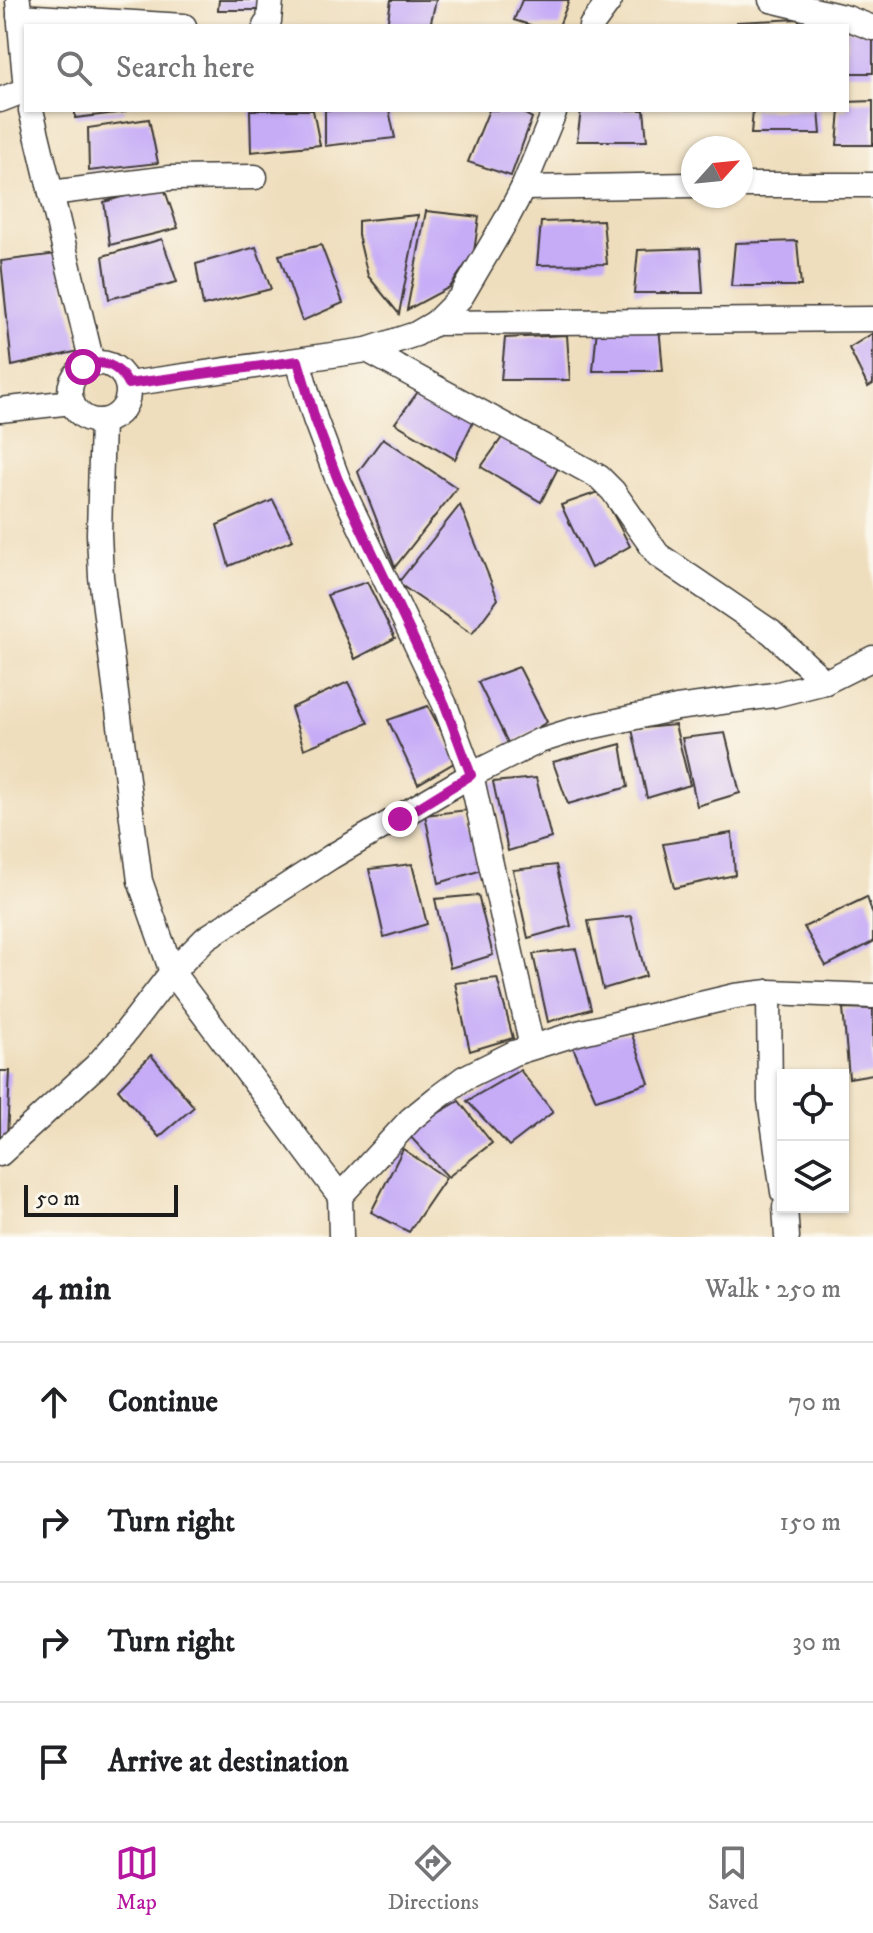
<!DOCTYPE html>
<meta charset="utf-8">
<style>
body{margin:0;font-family:"IM FELL DW Pica",serif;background:#f6f6f6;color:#202124}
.controls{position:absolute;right:24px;bottom:24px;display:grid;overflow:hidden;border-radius:0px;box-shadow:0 2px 6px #0004}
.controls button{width:72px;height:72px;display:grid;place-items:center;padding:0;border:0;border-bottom:2px solid #e0e0e0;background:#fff;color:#202124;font:40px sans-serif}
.compass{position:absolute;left:681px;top:136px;width:72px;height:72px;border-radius:50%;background:#fff;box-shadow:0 2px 6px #0004;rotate:63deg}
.scale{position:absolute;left:24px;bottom:20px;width:154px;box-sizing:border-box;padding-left:8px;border:4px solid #1c1c1c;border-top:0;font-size:22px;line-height:28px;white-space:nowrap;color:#1c1c1c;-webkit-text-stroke:6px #fbf7ec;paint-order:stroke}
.stop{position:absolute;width:24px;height:24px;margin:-18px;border:6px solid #b5179e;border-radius:50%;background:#fff}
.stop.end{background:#b5179e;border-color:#fff;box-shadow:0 2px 8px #0008}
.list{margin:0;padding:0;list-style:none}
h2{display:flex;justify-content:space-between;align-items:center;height:104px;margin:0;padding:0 32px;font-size:34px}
h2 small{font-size:26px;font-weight:400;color:#757577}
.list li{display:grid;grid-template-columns:52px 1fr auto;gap:24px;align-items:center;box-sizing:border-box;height:120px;padding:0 32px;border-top:2px solid #e0e0e0}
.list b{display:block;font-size:30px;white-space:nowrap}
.list em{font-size:26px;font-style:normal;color:#757577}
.icon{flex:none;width:44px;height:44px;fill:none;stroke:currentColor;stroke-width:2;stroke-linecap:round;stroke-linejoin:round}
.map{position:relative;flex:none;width:873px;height:1237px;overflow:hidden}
.search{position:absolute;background:#fff;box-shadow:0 2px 6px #0004;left:24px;right:24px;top:24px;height:88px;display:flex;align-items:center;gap:20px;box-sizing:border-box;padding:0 28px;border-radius:0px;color:#757577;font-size:30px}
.sheet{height:584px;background:#fff}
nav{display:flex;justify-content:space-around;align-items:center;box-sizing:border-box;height:112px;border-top:2px solid #e0e0e0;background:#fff;font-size:22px;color:#757577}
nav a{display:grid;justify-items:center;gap:4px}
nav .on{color:#b5179e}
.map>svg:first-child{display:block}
.building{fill:#c6acf7}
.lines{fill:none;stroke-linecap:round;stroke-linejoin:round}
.minor-casing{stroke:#3c3934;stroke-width:27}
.minor{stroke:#fff;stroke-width:24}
.route{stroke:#b5179e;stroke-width:10}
</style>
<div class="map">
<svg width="873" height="1237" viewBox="0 0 873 1237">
<rect width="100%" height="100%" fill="#fbf7ec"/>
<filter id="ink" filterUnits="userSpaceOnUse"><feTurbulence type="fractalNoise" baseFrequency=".0125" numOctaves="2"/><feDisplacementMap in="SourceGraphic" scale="16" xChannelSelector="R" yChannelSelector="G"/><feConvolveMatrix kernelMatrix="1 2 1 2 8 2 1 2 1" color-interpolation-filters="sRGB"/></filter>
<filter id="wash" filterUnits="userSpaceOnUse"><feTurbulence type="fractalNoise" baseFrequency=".006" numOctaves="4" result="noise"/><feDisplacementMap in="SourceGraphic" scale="32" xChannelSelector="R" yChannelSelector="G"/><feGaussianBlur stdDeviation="1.8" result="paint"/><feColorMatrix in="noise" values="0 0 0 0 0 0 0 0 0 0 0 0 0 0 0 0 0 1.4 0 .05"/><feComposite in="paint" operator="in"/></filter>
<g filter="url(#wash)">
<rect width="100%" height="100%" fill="#efdebd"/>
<g id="blocks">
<!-- building -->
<g class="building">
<path d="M219,0H264L263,10H218Z"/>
<path d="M391,0H436L430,26H387Z"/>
<path d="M522,0H569L559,26H533L514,20Z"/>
<path d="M799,19V26H737V22Z"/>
<path d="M847,30L873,33V73H847Z"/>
<path d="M873,101V145H837L840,110H847V102Z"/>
<path d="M75,110H124L125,112L75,118Z"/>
<path d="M250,110H313L320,145L251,152Z"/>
<path d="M325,110H389L395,138L325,146Z"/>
<path d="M489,110H518L532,118L511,176L468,162Z"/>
<path d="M581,110H644L647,141H577Z"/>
<path d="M753,110H819L821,134H751Z"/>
<path d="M149,119L158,163L89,171L88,128Z"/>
<path d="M163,185L178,228L110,245L104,202Z"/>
<path d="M426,211L479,217L474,252L450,287L407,310Z"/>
<path d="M418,215L399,314L368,276L358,235V221Z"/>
<path d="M603,220L607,264L537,265L541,222Z"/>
<path d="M162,239L177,282L109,299L103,256Z"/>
<path d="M797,241L801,286H731L735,243Z"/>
<path d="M321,245L343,303L302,321L279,255Z"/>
<path d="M256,247L271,289L203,306L196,264Z"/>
<path d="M700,248L703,293H634L638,250Z"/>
<path d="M57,254L79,351L12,366L1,261Z"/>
<path d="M659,326L663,371H593L597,328Z"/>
<path d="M873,333V384L868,387L849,348Z"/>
<path d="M567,335L570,380H501L505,338Z"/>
<path d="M420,389L475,418L455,459L395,423Z"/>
<path d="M506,432L561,462L541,502L481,467Z"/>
<path d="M383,438L457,488L395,567L358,472Z"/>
<path d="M601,491L630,546L591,568L561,505Z"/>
<path d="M273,500L293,540L229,566L217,525Z"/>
<path d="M460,505L498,599L472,634L398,583Z"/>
<path d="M367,582L395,638L355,659L327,595Z"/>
<path d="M519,667L547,722L509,745L478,682Z"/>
<path d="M348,682L368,723L304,749L291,708Z"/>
<path d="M428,706L457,761L418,784L388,720Z"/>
<path d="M675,725L690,785L647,798L632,729Z"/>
<path d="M725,733L740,793L697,806L682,738Z"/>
<path d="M621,744L628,787L568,804L553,762Z"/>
<path d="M536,778L551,838L508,851L493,782Z"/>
<path d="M467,810L482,870L439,883L425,815Z"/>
<path d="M732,833L735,875L674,888L663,844Z"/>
<path d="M412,864L427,924L384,937L369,869Z"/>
<path d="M556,865L571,926L528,938L513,870Z"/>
<path d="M478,895L493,955L450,968L435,899Z"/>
<path d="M867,897L873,915V942L826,966L804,927Z"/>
<path d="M631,916L646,976L603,989L588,921Z"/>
<path d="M576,949L591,1009L548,1022L533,954Z"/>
<path d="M497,978L513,1038L470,1051L455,983Z"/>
<path d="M843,1008L873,1009V1074L849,1078Z"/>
<path d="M631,1032L649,1083L596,1100L571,1043Z"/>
<path d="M151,1055L194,1107L159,1137L118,1089Z"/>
<path d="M520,1070L553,1112L509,1146L467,1101Z"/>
<path d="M0,1071H10L7,1138H0Z"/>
<path d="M459,1101L492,1143L448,1177L406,1132Z"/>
<path d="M403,1149L446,1178L409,1232L371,1212Z"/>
</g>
</g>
</g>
<g filter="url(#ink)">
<use href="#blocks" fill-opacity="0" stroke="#3c3934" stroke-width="2"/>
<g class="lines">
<defs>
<g id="minor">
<path d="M771,0L847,18L873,28"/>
<path d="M18,1L26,90"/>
<path d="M19,16L184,26"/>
<path d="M265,26L269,21L271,0"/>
<path d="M591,26L610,0"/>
<path d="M0,100L26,90"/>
<path d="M31,110L92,363"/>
<path d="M741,185H873"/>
<path d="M523,188L693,185"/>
<path d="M51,193L170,178L255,177"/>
<path d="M435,323L873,319"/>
<path d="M367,350L599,477L613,491L658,555L771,632L825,682"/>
<path d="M298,361L315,419L338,480L445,705L471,775L532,1047"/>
<circle cx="99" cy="392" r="29"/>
<path d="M128,384L367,350L416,334L435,323L461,297L505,222L523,188L555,110"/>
<path d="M0,410L72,402"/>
<path d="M102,421L99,534L101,577L140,881L172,972L340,1196"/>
<path d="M769,992L770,1100L783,1192"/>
<path d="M0,1154L96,1066L121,1038L172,972L206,938L331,857L471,775L539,741L571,731L677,708L774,695L825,682L873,658"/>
<path d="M785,1207L787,1237"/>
<path d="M341,1237L340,1196L411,1119L437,1098L464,1078L514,1053L578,1033L735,996L769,992L873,996"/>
</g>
</defs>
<!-- minor casing -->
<use href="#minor" class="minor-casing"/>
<!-- minor -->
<use href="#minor" class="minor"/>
</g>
</g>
<g class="lines" filter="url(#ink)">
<!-- route -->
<path class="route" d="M83,367C102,359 118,364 128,384L298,361L315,419L338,480L445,705L471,775L400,819"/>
</g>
</svg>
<div class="controls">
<button><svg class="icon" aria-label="locate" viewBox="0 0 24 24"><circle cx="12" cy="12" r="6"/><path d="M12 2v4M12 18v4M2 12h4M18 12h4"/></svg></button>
<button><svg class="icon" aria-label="layers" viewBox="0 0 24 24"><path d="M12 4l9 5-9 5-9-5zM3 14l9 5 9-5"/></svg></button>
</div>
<svg class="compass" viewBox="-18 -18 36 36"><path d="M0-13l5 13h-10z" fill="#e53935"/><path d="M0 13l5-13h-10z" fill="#757577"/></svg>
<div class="scale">50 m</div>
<div class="stop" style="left:83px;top:367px"></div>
<div class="stop end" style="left:400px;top:819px"></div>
<div class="search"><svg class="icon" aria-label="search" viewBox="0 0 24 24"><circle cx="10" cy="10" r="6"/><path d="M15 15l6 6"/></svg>Search here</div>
</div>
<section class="sheet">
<h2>4 min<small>Walk · 250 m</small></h2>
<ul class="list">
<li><svg class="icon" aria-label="ahead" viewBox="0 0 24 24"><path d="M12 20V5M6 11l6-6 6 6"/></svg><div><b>Continue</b></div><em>70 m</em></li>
<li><svg class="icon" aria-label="right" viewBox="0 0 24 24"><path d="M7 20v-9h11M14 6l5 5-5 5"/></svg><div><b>Turn right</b></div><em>150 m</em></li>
<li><svg class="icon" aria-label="right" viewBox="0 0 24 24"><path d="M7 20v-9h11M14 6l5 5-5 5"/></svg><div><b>Turn right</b></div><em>30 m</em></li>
<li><svg class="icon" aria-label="arrive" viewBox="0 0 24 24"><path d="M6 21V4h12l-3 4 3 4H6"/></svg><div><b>Arrive at destination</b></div></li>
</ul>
</section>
<nav>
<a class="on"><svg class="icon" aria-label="map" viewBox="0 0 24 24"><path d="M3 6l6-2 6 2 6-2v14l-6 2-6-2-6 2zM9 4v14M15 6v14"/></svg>Map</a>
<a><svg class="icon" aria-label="directions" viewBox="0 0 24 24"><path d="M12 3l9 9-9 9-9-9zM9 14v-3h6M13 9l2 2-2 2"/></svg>Directions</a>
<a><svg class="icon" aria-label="saved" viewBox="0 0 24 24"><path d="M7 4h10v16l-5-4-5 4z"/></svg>Saved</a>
</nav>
